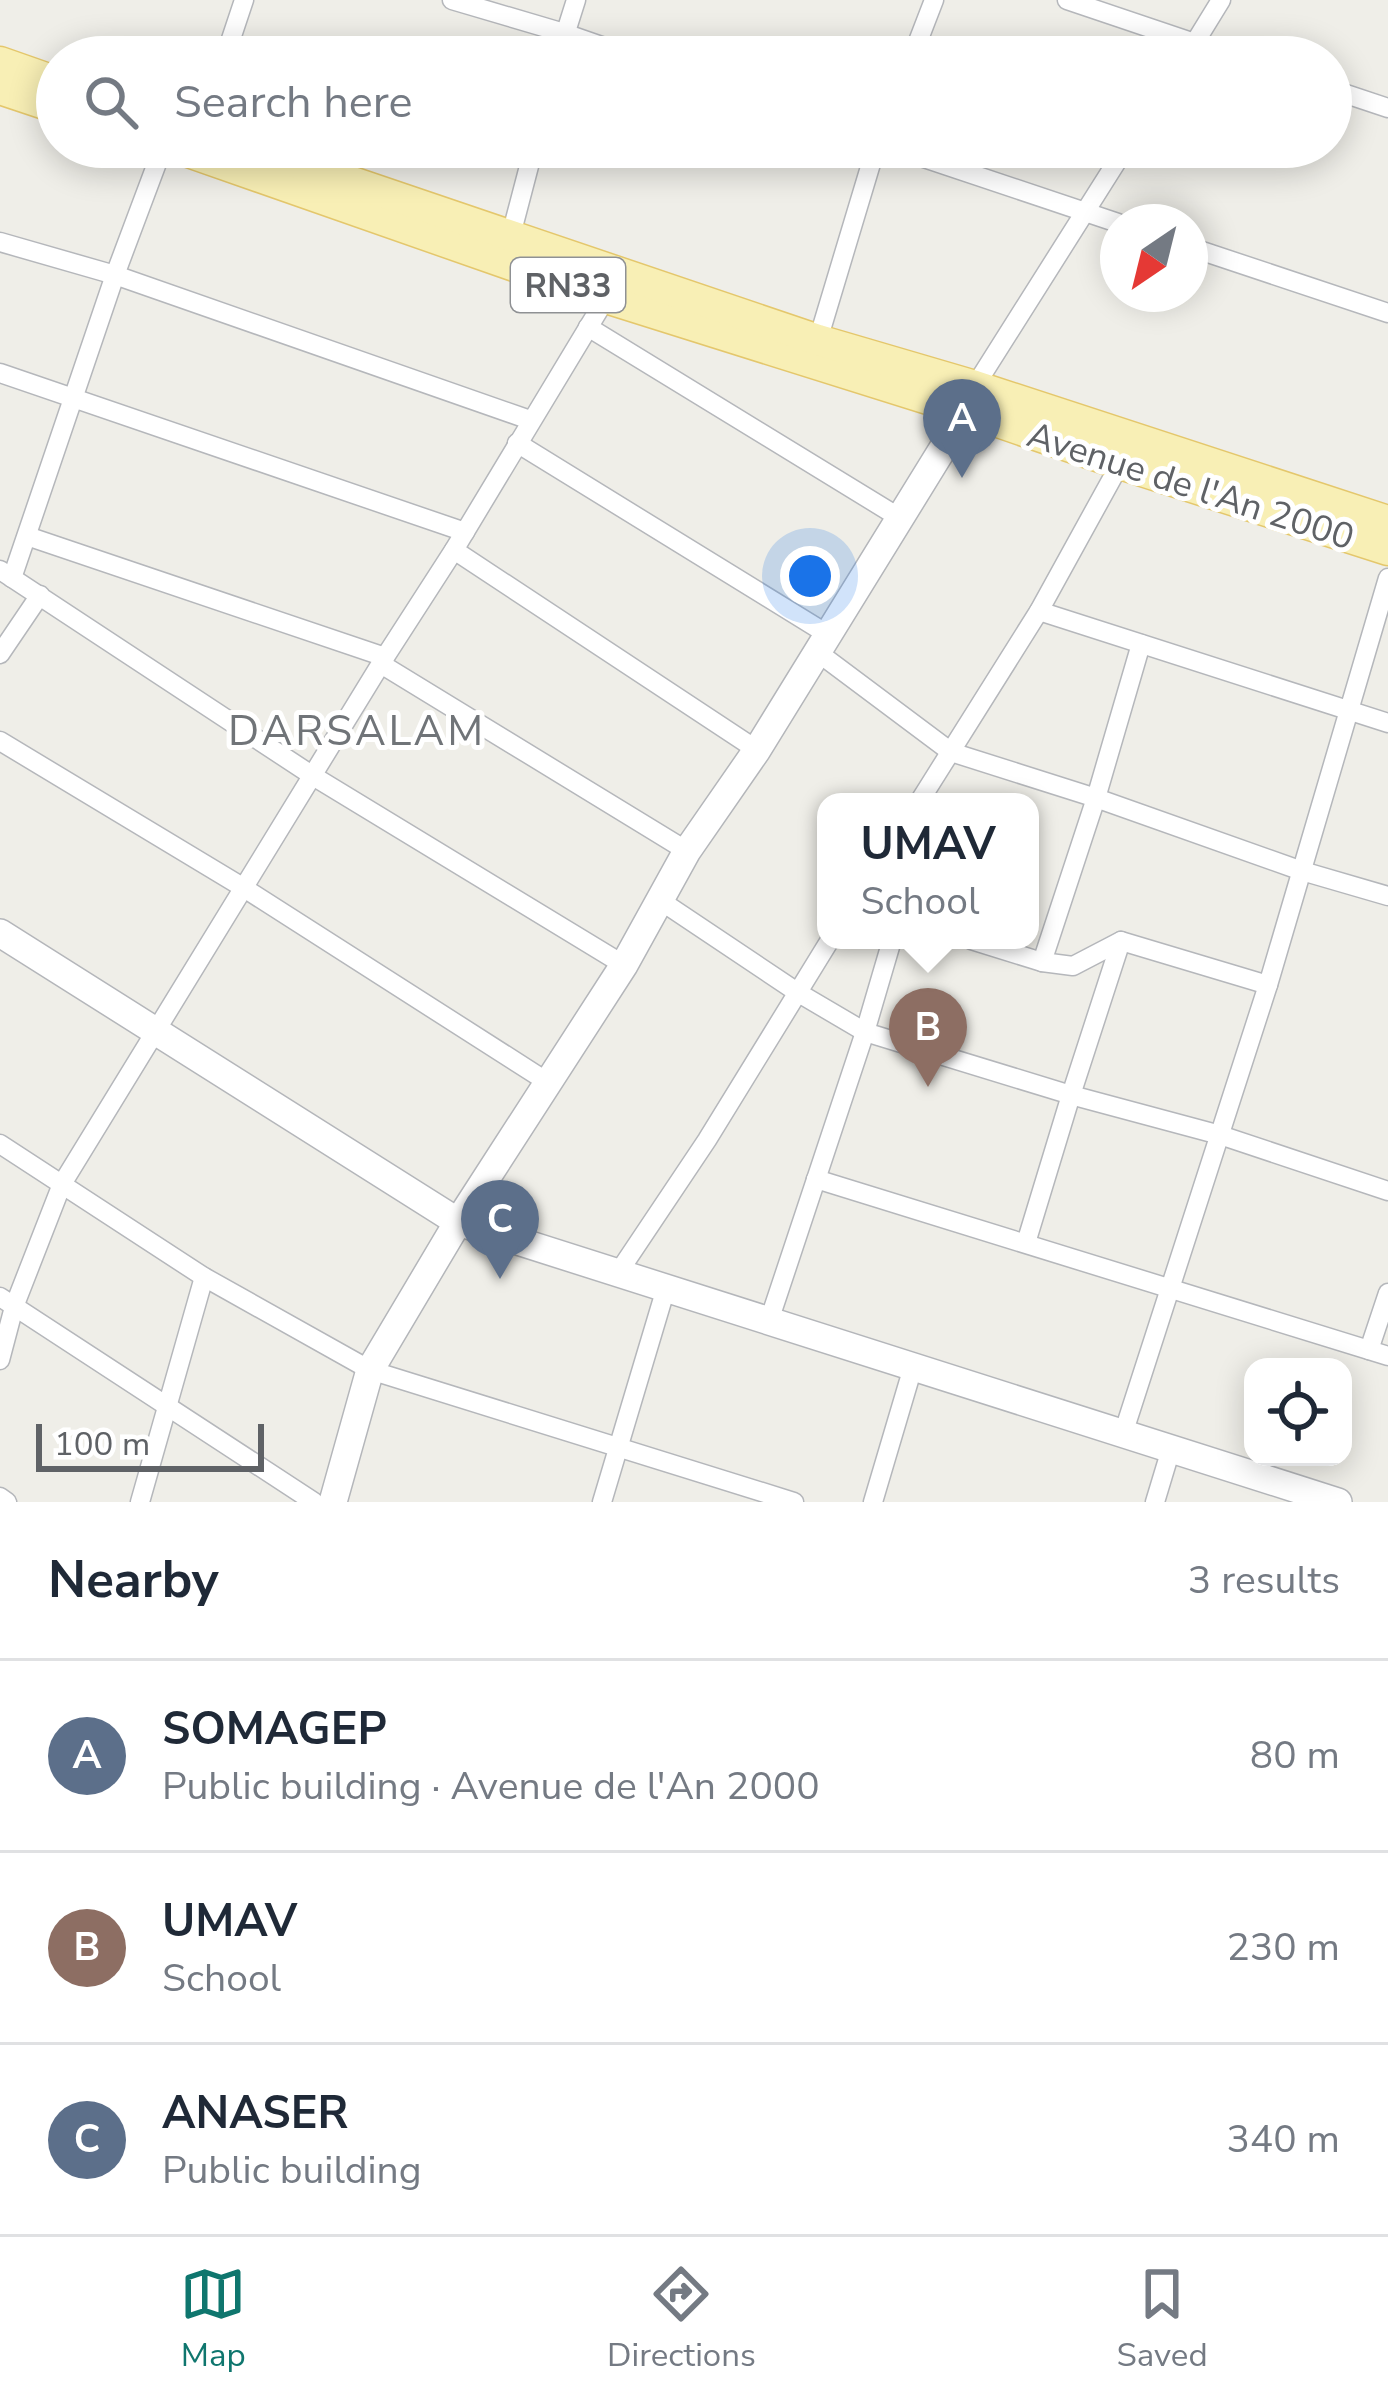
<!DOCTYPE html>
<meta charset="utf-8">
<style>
body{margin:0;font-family:"Nunito Sans",sans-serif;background:#f2f2f3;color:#1f2937}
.controls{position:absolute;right:36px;bottom:36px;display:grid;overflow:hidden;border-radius:24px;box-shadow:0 6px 30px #0003}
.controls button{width:108px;height:108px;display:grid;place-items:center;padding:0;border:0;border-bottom:3px solid #e0e1e3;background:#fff;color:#1f2937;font:60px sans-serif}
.compass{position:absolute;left:1100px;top:204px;width:108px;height:108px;border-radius:50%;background:#fff;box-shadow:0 6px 30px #0003;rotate:215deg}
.scale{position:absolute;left:36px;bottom:30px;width:228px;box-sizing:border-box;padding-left:12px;border:6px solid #5f6266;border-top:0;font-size:33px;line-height:42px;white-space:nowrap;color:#5f6266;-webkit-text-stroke:9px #fff;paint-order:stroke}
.you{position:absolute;left:810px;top:576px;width:42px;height:42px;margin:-30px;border:9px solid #fff;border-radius:50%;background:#1a73e8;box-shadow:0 0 0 18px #1a73e833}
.badge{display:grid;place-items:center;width:78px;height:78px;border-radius:50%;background:#0f766e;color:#fff;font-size:39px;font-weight:700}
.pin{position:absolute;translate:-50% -99px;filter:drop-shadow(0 3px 6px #0008)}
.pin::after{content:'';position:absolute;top:63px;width:42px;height:36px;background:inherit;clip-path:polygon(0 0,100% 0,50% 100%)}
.popup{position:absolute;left:817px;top:793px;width:222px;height:156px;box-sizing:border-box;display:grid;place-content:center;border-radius:24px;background:#fff;filter:drop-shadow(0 3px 9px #0005);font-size:39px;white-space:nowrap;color:#747a83}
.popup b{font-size:45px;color:#1f2937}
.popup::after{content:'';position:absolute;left:50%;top:100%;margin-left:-24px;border:24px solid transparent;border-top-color:#fff}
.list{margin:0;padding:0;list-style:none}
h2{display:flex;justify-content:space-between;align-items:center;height:156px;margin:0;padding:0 48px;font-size:51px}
h2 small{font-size:39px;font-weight:400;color:#747a83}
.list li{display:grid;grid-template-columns:78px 1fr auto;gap:36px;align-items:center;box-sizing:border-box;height:192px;padding:0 48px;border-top:3px solid #e0e1e3}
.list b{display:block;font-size:45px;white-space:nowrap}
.list p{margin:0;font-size:39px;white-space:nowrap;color:#747a83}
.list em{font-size:39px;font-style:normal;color:#747a83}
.icon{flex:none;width:66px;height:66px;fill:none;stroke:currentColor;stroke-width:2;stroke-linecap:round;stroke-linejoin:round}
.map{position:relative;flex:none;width:1388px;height:1502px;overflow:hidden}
.search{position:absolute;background:#fff;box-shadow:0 6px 30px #0003;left:36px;right:36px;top:36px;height:132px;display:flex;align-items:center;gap:30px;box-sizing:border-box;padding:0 42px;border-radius:66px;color:#747a83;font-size:45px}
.sheet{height:732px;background:#fff}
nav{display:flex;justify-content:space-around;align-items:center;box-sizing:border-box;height:168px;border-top:3px solid #e0e1e3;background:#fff;font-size:33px;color:#747a83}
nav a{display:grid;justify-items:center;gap:6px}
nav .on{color:#0f766e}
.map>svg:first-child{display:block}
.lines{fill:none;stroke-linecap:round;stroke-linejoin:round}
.street-casing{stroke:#b5b7bb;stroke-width:21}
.secondary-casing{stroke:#b4b6ba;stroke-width:30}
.primary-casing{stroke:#e4c76c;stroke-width:33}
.street{stroke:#fff;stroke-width:18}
.secondary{stroke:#fff;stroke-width:27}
.primary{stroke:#f8efb5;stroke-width:30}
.labels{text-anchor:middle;stroke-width:10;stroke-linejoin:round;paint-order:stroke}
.shield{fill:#fff;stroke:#8f9194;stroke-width:3}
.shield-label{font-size:33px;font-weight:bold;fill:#5f6266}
.street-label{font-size:36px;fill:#5f6266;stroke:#fff}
.quarter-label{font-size:42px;letter-spacing:3px;fill:#707478;stroke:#fff}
</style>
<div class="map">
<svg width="1388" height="1502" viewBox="0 0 1388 1502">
<rect width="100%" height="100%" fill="#efeee8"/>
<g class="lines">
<defs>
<g id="street">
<path d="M452,0L564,33L633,57"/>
<path d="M1067,0L1236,57"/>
<path d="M225,57L244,0"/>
<path d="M558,57L576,0"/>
<path d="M912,57L934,0"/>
<path d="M1186,57L1221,0"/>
<path d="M1331,89L1388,108"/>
<path d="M891,147L1118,223"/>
<path d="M511,235L534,147"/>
<path d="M0,242L115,275L530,420"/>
<path d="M1190,247L1388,313"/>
<path d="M588,327L900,518"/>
<path d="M818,340L876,147"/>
<path d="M0,373L465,532"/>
<path d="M975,386L1126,147"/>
<path d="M517,443L827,634"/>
<path d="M27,536L385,657"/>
<path d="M454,550L757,750"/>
<path d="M0,570L313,776L624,965"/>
<path d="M12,578L115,275L163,147"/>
<path d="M1039,611L1388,723"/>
<path d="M816,651L951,752L1096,798L1302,871L1388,896"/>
<path d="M0,654L40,595"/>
<path d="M381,664L687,851"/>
<path d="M0,741L244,888L549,1083"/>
<path d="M919,802L1039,611L1120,464"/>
<path d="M661,901L797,992L865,1032L1071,1095L1220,1135L1388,1191"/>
<path d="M971,940L1042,962L1073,966L1121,941L1268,985"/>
<path d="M1042,962L1096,798L1141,644"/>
<path d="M0,1144L204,1277L370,1370L794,1502"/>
<path d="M816,1179L1388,1356"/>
<path d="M1026,1243L1071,1095L1121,941"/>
<path d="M618,1273L707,1140L830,940"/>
<path d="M0,1297L314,1502"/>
<path d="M769,1321L865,1032L892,940"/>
<path d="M1369,1350L1388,1293"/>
<path d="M0,1360L14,1307L62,1184L385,657L454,550L606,298"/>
<path d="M1123,1434L1268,985L1388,578"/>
<path d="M0,1497L7,1502"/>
<path d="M140,1502L204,1277"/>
<path d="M602,1502L666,1288"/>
<path d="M873,1502L913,1367"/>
<path d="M1155,1502L1171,1449"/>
</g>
<g id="secondary">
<path d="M0,933L458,1222L1338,1502"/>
<path d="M333,1502L370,1370L458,1222L624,965L687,851L757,750L966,411L972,393"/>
</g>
<g id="primary">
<path d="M0,62L57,82"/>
<path d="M0,89L57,108"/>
<path d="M174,147L606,298L966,411L1120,464L1388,550"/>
<path d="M249,147L818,340L975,386L1388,521"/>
</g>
</defs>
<!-- street casing -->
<use href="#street" class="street-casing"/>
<!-- secondary casing -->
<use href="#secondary" class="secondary-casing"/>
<!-- primary casing -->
<use href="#primary" class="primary-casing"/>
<!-- street -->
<use href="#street" class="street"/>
<!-- secondary -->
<use href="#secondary" class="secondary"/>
<!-- primary -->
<use href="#primary" class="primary"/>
</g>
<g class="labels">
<!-- shield labels -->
<rect class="shield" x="511" y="258" width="114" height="54" rx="9"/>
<g class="shield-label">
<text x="568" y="297">RN33</text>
</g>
<!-- street labels -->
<g class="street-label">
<text transform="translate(1191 485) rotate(18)" y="13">Avenue de l'An 2000</text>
</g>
<!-- quarter labels -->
<g class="quarter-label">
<text x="357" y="745">DARSALAM</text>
</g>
</g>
</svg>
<div class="controls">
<button><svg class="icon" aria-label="locate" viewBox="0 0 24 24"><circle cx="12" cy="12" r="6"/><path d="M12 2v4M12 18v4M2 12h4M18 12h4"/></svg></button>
</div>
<svg class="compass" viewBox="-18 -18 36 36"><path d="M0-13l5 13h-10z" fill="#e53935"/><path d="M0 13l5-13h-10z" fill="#747a83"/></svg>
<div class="scale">100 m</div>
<div class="you"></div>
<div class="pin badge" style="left:962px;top:478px;background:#5c6f8a">A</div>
<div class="pin badge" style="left:928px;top:1087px;background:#8d6e63">B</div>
<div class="popup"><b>UMAV</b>School</div>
<div class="pin badge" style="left:500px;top:1279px;background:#5c6f8a">C</div>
<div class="search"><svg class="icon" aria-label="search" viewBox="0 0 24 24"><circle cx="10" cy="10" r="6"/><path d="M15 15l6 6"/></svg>Search here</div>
</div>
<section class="sheet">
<h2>Nearby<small>3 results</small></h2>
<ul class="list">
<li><span class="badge" style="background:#5c6f8a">A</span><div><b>SOMAGEP</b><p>Public building · Avenue de l'An 2000</p></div><em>80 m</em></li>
<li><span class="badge" style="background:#8d6e63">B</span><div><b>UMAV</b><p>School</p></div><em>230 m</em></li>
<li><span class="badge" style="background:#5c6f8a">C</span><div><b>ANASER</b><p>Public building</p></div><em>340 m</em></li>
</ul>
</section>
<nav>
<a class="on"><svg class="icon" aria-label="map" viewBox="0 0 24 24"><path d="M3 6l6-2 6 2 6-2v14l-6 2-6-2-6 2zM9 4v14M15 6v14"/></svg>Map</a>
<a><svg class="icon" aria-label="directions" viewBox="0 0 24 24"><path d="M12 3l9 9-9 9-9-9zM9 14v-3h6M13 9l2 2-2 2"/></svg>Directions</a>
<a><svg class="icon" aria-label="saved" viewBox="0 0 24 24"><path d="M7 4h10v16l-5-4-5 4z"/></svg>Saved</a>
</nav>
